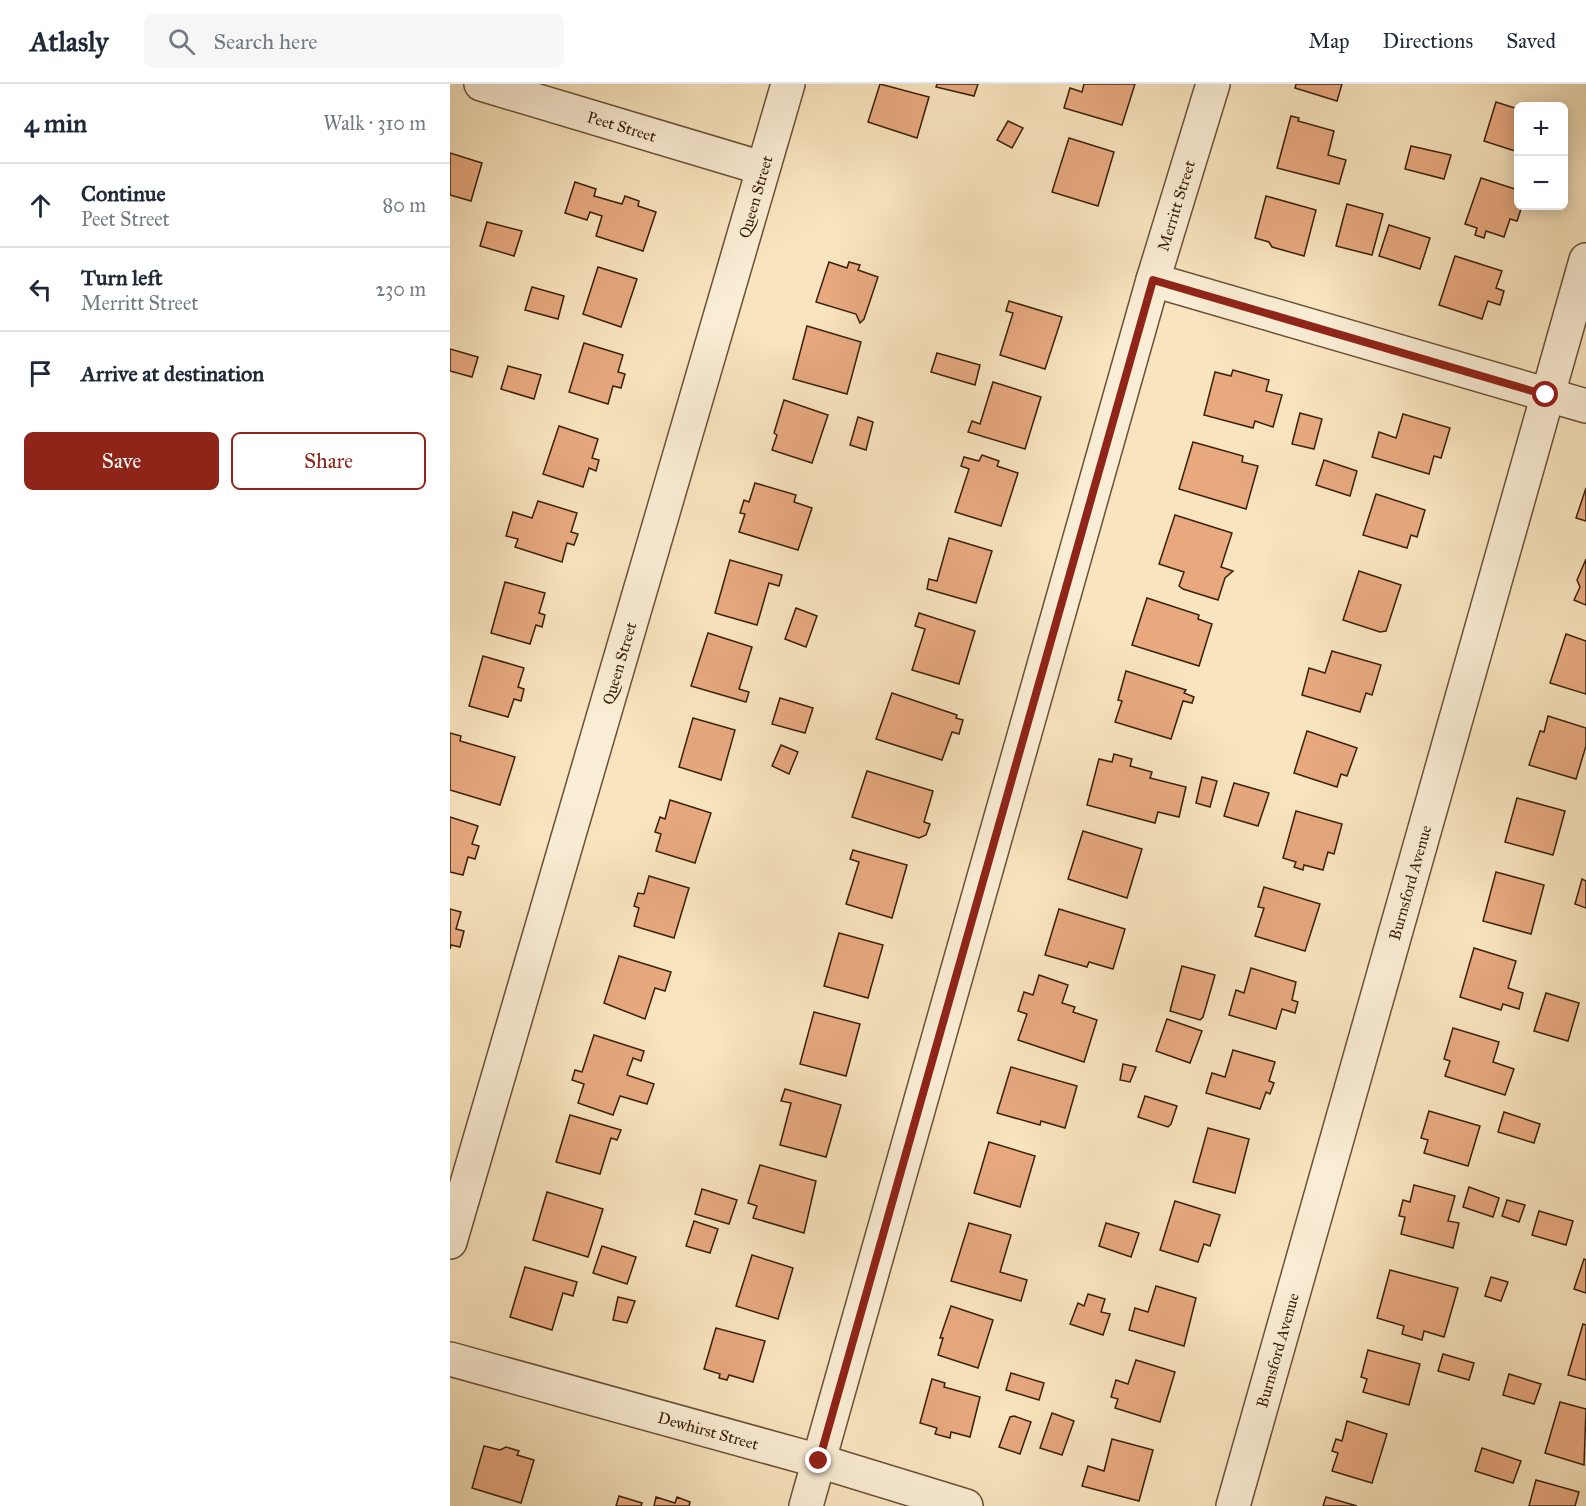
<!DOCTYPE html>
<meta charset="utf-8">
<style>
body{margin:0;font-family:"IM FELL Great Primer",serif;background:#f6f6f7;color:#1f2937}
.controls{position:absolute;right:18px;top:18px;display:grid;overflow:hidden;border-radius:9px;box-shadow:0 3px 15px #0003}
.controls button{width:54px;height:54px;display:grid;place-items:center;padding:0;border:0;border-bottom:2px solid #e0e1e3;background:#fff;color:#1f2937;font:30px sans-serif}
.stop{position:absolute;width:18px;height:18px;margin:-14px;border:4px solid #8f2418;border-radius:50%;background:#fff}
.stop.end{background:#8f2418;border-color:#fff;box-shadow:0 2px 6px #0008}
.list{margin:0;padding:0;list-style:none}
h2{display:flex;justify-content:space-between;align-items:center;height:78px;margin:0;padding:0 24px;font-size:26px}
h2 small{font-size:20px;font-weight:400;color:#747a83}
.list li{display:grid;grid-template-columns:39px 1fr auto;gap:18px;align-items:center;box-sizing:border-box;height:84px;padding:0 24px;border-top:2px solid #e0e1e3}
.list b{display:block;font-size:22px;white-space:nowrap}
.list p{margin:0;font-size:20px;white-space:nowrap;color:#747a83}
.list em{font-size:20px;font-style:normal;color:#747a83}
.actions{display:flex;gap:12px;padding:18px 24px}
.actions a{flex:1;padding:14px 0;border:2px solid #8f2418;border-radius:9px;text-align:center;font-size:21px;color:#8f2418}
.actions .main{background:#8f2418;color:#fff}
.icon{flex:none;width:33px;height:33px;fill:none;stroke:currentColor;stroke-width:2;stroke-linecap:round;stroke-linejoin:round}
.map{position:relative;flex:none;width:1136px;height:1422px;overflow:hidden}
header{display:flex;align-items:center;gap:36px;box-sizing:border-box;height:84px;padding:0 30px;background:#fff;border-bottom:2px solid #e0e1e3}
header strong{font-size:28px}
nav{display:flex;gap:33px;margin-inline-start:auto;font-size:21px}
.search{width:420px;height:54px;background:#f6f6f7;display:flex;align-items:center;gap:15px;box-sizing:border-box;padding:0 21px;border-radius:9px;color:#747a83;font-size:22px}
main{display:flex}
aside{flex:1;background:#fff}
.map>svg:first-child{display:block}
.building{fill:#e8a97f;stroke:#3b2009;stroke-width:1.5}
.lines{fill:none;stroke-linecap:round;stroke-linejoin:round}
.minor-casing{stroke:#6a5136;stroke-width:36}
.minor{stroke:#faedd5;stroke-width:33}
.route{stroke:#8f2418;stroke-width:8}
.labels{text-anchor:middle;stroke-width:5;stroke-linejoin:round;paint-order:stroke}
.street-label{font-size:16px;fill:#3b2009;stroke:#faedd5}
</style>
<header>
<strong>Atlasly</strong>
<div class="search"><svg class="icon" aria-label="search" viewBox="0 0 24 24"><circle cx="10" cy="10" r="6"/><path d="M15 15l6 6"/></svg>Search here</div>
<nav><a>Map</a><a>Directions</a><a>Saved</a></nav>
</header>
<main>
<aside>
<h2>4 min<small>Walk · 310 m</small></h2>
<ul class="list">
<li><svg class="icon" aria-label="ahead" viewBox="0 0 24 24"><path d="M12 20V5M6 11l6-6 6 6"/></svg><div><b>Continue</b><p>Peet Street</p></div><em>80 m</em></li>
<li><svg class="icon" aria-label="left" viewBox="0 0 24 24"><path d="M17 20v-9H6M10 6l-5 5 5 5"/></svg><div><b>Turn left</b><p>Merritt Street</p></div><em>230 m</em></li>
<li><svg class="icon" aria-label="arrive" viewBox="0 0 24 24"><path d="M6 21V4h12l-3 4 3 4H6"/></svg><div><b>Arrive at destination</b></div></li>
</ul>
<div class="actions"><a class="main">Save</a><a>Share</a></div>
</aside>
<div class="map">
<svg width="1136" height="1422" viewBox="0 0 1136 1422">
<rect width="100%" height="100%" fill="#f8e4be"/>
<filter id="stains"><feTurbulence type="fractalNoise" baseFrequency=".00333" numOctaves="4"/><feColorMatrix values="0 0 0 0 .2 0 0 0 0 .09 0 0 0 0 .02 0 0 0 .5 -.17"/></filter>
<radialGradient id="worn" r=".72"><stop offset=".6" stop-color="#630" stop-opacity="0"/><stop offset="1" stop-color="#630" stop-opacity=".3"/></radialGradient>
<!-- building -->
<g class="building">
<path d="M430,0L479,13L467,54L418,38Z"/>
<path d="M487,0H528L524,12L486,3Z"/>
<path d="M634,0H685L672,41L614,24L620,4L632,8Z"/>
<path d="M846,0H892L887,17L845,4Z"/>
<path d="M1046,18L1068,25V68L1034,57Z"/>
<path d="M841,32L849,34L848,37L884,47L878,71L896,76L889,100L827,84Z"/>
<path d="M558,37L573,44L562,64L547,56Z"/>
<path d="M619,54L664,68L648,122L602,108Z"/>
<path d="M961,62L1001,71L994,95L955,85Z"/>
<path d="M0,69L32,79L21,117L0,111Z"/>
<path d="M1031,94L1068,106V122H1072L1067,137L1060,135L1054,153L1036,147L1034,154L1025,151L1027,144L1015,140Z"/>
<path d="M125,98L146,105L144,112L172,120L175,112L189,117L188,122L206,128L193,167L146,152L152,132L140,128L137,136L115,129Z"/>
<path d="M816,112L866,126L854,172L822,163L819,158L805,154Z"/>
<path d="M897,120L933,130L922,171L886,162Z"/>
<path d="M37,138L72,147L64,172L30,162Z"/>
<path d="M939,141L980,154L970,185L929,172Z"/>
<path d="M1005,172L1052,187L1046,204L1054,207L1050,221L1038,217L1032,235L989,221Z"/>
<path d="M379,178L397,184L399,178L410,181L408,186L428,193L414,235L410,239L406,230L366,218Z"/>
<path d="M148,183L187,195L171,243L133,230Z"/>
<path d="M82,203L114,212L108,235L75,226Z"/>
<path d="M559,217L612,233L595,285L550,271L563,229L556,227Z"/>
<path d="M357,242L411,258L397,310L343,295Z"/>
<path d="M134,259L173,271L168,288L175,290L171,304L163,302L158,320L119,308Z"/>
<path d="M0,265L28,273L22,293L0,287Z"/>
<path d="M487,269L530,281L525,301L481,288Z"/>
<path d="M58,282L91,291L84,315L51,305Z"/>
<path d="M783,286L819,296L816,307L832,311L823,343L805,337L803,344L754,331L765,288L781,292Z"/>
<path d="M543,298L591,313L575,365L518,348L522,337L530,340Z"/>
<path d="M334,316L378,331L362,379L322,366L327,351L324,349Z"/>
<path d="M850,329L872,335L864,365L842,360Z"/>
<path d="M953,330L1000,344L991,374L984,372L979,390L922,373L929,348L946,354Z"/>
<path d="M408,333L423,338L416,366L400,361Z"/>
<path d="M109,342L148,355L142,374L149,376L146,387L139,384L133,403L93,390Z"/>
<path d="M743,358L793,372L792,378L808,382L796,425L729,405Z"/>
<path d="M532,371L549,377L547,382L568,389L551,442L505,428L519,385L511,382L514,373L529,377Z"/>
<path d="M874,376L907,387L900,412L866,401Z"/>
<path d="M305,399L346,411L344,418L362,424L348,466L289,448L295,430L290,429L294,416L299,418Z"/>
<path d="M1136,404V437L1126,434Z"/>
<path d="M926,410L975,426L967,453L961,451L957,464L913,451Z"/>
<path d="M88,417L127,429L121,448L128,450L124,461L117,459L112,478L65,463L68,455L56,452L63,428L82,434Z"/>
<path d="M725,431L782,449L771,483L783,487L775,494L768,516L733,505L729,502L734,488L709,480Z"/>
<path d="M499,454L542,467L526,519L477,505L479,495L487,497Z"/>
<path d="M1136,475V521L1124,516L1130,503L1127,496Z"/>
<path d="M280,476L332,491L329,502L319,499L307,541L265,529Z"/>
<path d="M909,487L951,501L936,547L930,548L893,536Z"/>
<path d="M55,498L95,509L89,529L95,531L92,543L86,541L80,560L41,549Z"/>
<path d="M697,514L749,531L748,535L762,540L749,582L682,561Z"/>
<path d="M346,524L367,532L356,563L335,555Z"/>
<path d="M469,529L525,547L509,600L462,586L475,545L465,542Z"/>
<path d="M258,549L302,563L289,605L299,608L296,618L241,602Z"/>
<path d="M1116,550L1136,557V610L1100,599Z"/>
<path d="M882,567L931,581L922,611L916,609L910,628L852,611L859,584L875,589Z"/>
<path d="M33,572L74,584L68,603L74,605L71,617L64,615L58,633L19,622Z"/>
<path d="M676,587L736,606L734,609L744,613L742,619L733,617L721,655L665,638L672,617L668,616Z"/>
<path d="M442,609L507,631L506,634L513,636L509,650L502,648L492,676L426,655Z"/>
<path d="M330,614L363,624L355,649L322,640Z"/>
<path d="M1098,632L1136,644V662L1126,695L1079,681L1090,647L1094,648Z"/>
<path d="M243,634L285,646L271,696L229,683Z"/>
<path d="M857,647L907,664L897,692L891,690L887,703L844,689Z"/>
<path d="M0,649L11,652L10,657L65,673L50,721L0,706Z"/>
<path d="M331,661L348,668L339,690L322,682Z"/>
<path d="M664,670L682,675L680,682L702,688L700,694L736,703L729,733L708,728L705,739L637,721L649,675L662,678Z"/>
<path d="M417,687L483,707L474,738L480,740L476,751L469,754L402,733Z"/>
<path d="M752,693L767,697L760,723L746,719Z"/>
<path d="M784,699L819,709L808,742L774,732Z"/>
<path d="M1067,714L1115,727L1103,771L1055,758Z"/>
<path d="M220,716L261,729L245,779L206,767L211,750L205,748L210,733L215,735Z"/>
<path d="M846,727L892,740L884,770L878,768L873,786L854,781L853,786L844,783L846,778L833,774Z"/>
<path d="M0,733L28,742L22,760L29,762L25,775L18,773L13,791L0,788Z"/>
<path d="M633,747L692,765L677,814L618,795Z"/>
<path d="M403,766L457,781L442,834L396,820L409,778L400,775Z"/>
<path d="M1046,788L1094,801L1081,850L1033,837Z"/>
<path d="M199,792L239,804L224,854L184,842L189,824L184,822L188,809L194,810Z"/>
<path d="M1132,795L1136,797V824L1125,820Z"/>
<path d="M814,803L870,820L855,867L805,852L814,824L808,823Z"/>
<path d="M0,825L11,828L6,845L14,847L10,863L1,861L0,865Z"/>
<path d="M609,825L675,845L663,885L639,878L637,883L595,871Z"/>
<path d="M389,849L433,861L418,914L374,902Z"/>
<path d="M1024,864L1066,877L1058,904L1073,909L1069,925L1053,920L1051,926L1010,913Z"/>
<path d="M169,872L221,888L215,907L205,904L195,935L154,919Z"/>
<path d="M732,882L765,891L753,933L750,936L720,927Z"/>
<path d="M801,884L846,898L842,916L848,918L845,929L832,925L826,945L779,931L786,906L794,909Z"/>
<path d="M589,891L618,901L612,919L625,923L623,928L647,936L634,978L568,956L577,930L568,927L574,908L583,911Z"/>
<path d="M1096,909L1129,919L1118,957L1084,947Z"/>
<path d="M364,928L410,940L396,992L350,980Z"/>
<path d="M717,935L752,947L740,979L706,967Z"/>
<path d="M1003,944L1049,958L1043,978L1064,985L1055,1011L995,992L1000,977L994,975Z"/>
<path d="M144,951L194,967L191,977L183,974L177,991L204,1000L197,1020L170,1012L163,1031L128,1019L134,1000L122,996L125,986L132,988Z"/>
<path d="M783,966L825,978L819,997L824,999L820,1010L816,1008L810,1025L756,1009L762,989L775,993Z"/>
<path d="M673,980L686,983L680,998L670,996Z"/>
<path d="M561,983L627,1002L615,1044L591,1037L590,1041L547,1029Z"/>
<path d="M335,1005L391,1021L376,1073L330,1061L341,1019L331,1017Z"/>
<path d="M695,1012L727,1022L721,1040L718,1043L688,1033Z"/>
<path d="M979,1027L1030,1042L1018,1082L974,1069L978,1056L971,1054Z"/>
<path d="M1054,1028L1090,1040L1084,1059L1048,1048Z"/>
<path d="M120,1031L171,1046L167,1056L161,1054L150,1090L106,1078Z"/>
<path d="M758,1044L799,1055L785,1109L743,1098Z"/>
<path d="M539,1058L585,1072L570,1123L524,1109Z"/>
<path d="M310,1081L366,1097L354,1149L303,1134L307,1122L298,1119Z"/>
<path d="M964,1101L1005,1112L998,1137L1009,1139L1003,1164L951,1150L955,1133L949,1132L953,1116L960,1118Z"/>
<path d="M1019,1103L1049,1114L1043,1133L1013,1123Z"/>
<path d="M252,1105L287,1116L279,1140L245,1130Z"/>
<path d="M97,1108L153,1125L138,1173L83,1156Z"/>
<path d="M1057,1116L1075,1121L1069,1138L1052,1132Z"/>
<path d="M725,1117L770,1131L760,1162L754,1160L748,1178L710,1166Z"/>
<path d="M1089,1127L1123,1137L1116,1161L1082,1151Z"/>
<path d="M244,1137L268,1145L260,1169L236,1162Z"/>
<path d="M519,1139L561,1151L550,1188L577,1196L571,1217L501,1197Z"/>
<path d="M656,1139L689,1149L681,1173L649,1162Z"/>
<path d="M152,1162L186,1173L177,1200L143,1189Z"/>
<path d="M302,1171L343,1184L328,1235L286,1222Z"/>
<path d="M1134,1175L1136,1176V1209L1124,1205Z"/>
<path d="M75,1183L127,1198L123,1212L113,1209L102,1246L60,1233Z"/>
<path d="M940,1186L1008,1204L994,1253L974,1247L972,1256L952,1250L954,1242L927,1234Z"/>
<path d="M1041,1193L1058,1198L1051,1217L1035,1212Z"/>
<path d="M706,1202L746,1214L734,1262L679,1246L685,1224L698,1228Z"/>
<path d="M638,1210L655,1215L651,1228L660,1230L653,1251L620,1240L628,1219L634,1222Z"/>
<path d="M168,1213L185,1217L177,1239L163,1236Z"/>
<path d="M501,1222L543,1236L528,1284L488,1271L493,1254H490Z"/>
<path d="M1133,1240L1136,1241V1296L1118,1291Z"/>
<path d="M266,1244L315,1257L303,1298L279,1291L277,1296L269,1294L270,1290L254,1285Z"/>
<path d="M918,1266L970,1280L959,1321L913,1308L917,1295L911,1293Z"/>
<path d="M993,1270L1024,1279L1019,1296L988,1287Z"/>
<path d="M686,1276L725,1288L710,1338L665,1324L668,1315L661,1313L666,1296L678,1300Z"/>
<path d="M561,1289L594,1299L589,1316L556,1306Z"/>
<path d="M1059,1290L1091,1300L1084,1320L1053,1311Z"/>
<path d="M482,1295L495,1299L494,1303L530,1313L520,1353L501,1348L500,1354L485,1350L487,1344L470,1339Z"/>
<path d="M1110,1318L1136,1325L1134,1381L1095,1369Z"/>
<path d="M602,1329L624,1337L612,1371L590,1364Z"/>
<path d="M564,1332L581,1338L570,1370L549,1363L560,1333Z"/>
<path d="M897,1337L937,1350L922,1399L882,1387L888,1369L882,1367L886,1355L892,1357Z"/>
<path d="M662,1355L703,1366L689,1417L632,1402L638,1382L654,1387Z"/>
<path d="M34,1362L50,1366L56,1363L69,1367L67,1371L84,1376L71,1419L22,1404Z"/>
<path d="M1032,1364L1071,1377L1063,1399L1025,1387Z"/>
<path d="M1086,1396L1129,1408L1125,1422H1079Z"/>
<path d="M169,1412L192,1419L191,1422H166Z"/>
<path d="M206,1413L225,1419L227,1413L240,1418L239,1422H204Z"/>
<path d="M876,1413L907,1422H873Z"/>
</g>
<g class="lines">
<defs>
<g id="minor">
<path id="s1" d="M31,0L312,84"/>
<path d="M703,196L1136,322"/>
<path id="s2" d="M0,1158L338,0"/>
<path id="s3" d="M0,1275L369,1377L516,1422"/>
<path id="s4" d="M356,1422L703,196L763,0"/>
<path id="s5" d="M783,1422L1136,176"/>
</g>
</defs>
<!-- minor casing -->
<use href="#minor" class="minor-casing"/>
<!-- minor -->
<use href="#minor" class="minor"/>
</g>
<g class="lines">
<!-- route -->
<path class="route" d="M369,1377L703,196L1096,311"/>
</g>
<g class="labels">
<!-- street labels -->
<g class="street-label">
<text dy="6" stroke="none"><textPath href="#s1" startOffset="147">Peet Street</textPath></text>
<text dy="6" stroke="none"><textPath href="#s2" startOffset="1089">Queen Street</textPath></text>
<text dy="6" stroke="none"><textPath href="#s4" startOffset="1352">Merritt Street</textPath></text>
<text dy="6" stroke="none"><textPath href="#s2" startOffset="603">Queen Street</textPath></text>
<text dy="6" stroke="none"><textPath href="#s5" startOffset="648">Burnsford Avenue</textPath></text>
<text dy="6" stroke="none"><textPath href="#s5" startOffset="162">Burnsford Avenue</textPath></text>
<text dy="6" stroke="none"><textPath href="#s3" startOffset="268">Dewhirst Street</textPath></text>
</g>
</g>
<rect width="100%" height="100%" filter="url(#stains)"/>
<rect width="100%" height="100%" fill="url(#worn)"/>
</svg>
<div class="controls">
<button>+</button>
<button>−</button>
</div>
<div class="stop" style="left:1096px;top:311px"></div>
<div class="stop end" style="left:369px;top:1377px"></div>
</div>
</main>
